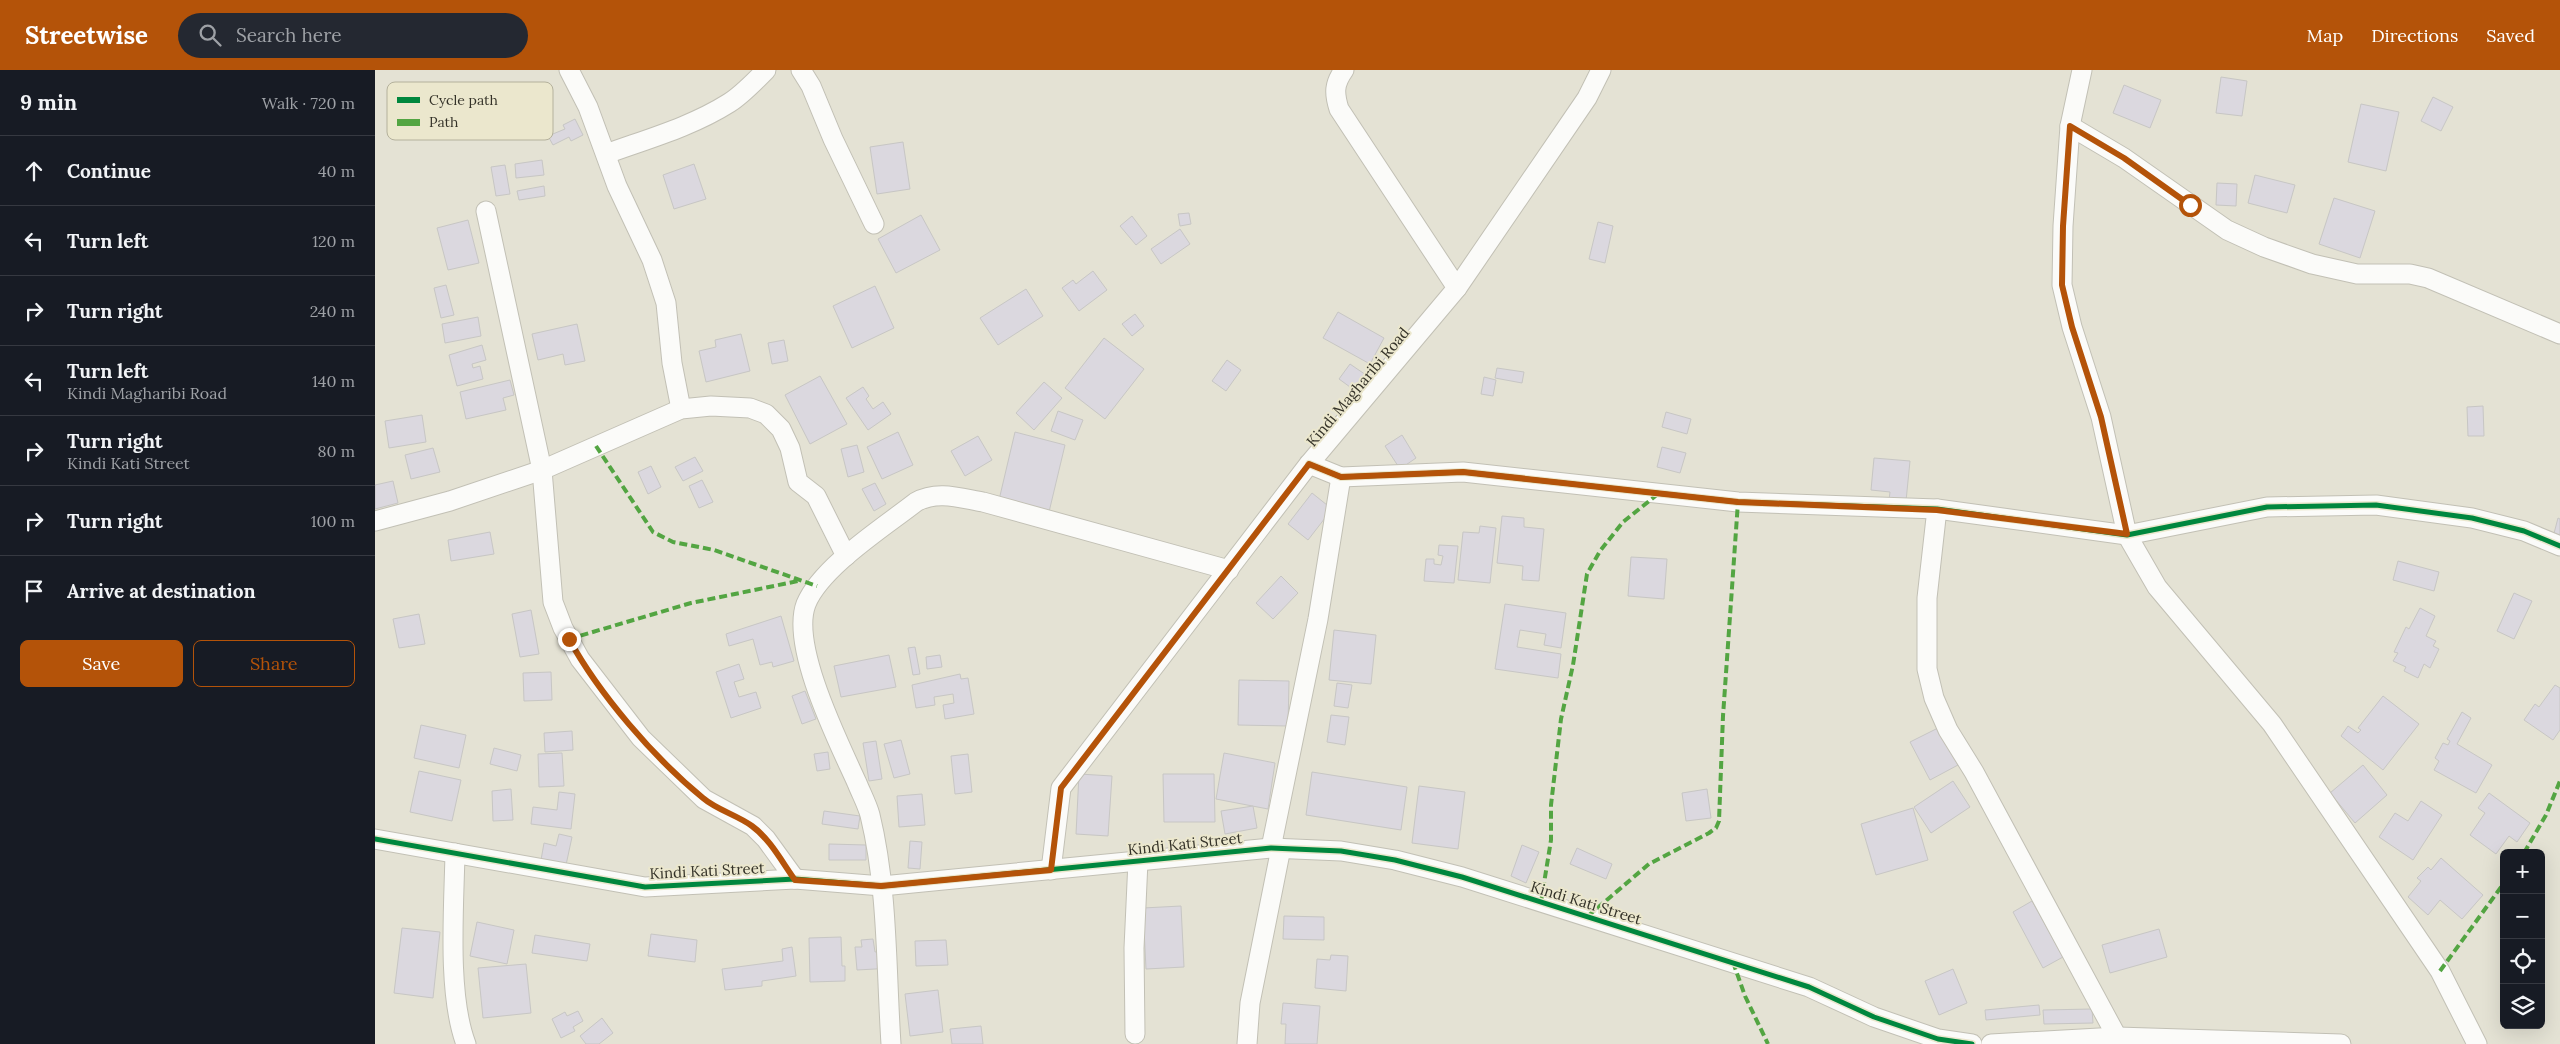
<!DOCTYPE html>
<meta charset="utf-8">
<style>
body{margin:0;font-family:Lora,serif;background:#242831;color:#f1f3f6}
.controls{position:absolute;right:15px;bottom:15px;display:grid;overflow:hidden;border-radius:8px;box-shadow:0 5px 20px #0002}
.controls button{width:45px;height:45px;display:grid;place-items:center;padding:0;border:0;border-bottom:1px solid #363941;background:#171b24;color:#f1f3f6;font:25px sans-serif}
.stop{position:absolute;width:15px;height:15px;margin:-11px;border:4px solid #b45309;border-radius:50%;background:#fff}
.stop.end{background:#b45309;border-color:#fff;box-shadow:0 1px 5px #0008}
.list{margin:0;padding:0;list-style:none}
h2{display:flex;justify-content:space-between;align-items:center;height:65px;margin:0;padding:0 20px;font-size:21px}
h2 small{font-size:16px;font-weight:400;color:#9ea1a6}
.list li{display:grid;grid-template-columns:32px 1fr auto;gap:15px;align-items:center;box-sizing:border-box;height:70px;padding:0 20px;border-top:1px solid #363941}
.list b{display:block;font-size:19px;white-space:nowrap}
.list p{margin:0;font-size:16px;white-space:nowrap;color:#9ea1a6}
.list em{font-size:16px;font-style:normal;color:#9ea1a6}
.actions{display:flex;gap:10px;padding:15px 20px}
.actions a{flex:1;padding:11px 0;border:1px solid #b45309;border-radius:8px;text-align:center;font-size:18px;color:#b45309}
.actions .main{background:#b45309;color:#fff}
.icon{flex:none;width:28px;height:28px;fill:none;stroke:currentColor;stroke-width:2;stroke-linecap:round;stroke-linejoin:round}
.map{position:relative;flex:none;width:2185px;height:974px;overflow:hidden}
header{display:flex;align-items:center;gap:30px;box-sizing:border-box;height:70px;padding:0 25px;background:#b45309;color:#fff}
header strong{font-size:24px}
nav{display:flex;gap:28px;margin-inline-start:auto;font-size:18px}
.search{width:350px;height:45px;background:#242831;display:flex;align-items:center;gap:12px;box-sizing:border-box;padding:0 18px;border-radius:28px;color:#9ea1a6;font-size:19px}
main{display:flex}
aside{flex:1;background:#171b24}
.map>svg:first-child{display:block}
.building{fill:#dbd8df;stroke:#c7c6c4}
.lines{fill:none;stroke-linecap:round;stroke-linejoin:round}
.street-casing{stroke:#c2c0b5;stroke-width:21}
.street{stroke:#fbfbf9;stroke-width:19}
.quiet{stroke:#53a542;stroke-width:4;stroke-dasharray:8 4;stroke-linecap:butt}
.cycleway-casing{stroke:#ebe7cd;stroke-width:8}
.cycleway{stroke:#00873e;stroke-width:5}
.route{stroke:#b45309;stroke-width:6}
.labels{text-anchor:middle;stroke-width:4;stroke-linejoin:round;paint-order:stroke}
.street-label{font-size:15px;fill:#343228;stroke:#ebe7cd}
.key{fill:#ebe7cd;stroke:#b4b19c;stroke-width:1}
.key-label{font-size:14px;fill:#343228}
</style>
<header>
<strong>Streetwise</strong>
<div class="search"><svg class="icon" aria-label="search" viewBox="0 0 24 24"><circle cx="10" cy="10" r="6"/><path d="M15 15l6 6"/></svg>Search here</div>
<nav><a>Map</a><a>Directions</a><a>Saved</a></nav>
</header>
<main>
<aside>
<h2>9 min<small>Walk · 720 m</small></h2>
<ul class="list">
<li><svg class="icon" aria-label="ahead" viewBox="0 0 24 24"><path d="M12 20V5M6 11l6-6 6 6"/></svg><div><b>Continue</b></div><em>40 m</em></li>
<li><svg class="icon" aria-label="left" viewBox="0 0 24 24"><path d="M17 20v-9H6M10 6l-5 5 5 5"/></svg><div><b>Turn left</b></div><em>120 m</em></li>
<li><svg class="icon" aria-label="right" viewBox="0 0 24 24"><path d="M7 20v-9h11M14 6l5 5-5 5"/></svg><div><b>Turn right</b></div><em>240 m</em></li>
<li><svg class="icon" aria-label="left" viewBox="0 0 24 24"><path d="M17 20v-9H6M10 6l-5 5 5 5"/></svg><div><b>Turn left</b><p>Kindi Magharibi Road</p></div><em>140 m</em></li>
<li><svg class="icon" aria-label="right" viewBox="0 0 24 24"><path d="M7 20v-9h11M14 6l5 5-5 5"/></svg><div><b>Turn right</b><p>Kindi Kati Street</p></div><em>80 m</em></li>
<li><svg class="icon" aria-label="right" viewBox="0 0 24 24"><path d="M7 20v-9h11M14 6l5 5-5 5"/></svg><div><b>Turn right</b></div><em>100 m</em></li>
<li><svg class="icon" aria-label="arrive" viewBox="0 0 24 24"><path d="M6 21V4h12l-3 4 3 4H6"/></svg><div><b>Arrive at destination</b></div></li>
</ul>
<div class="actions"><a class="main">Save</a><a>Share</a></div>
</aside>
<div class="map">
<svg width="2185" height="974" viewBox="0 0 2185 974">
<rect width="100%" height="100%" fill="#e4e2d4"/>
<!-- building -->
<g class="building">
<path d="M1846,7L1872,11L1867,46L1841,43Z"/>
<path d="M1749,15L1786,30L1775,58L1738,43Z"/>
<path d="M2058,27L2078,37L2066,61L2046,51Z"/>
<path d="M1986,34L2024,42L2011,101L1973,92Z"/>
<path d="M200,49L208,65L196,71L194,67L178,75L173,66L190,59L188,55Z"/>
<path d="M528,72L535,119L502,124L495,77Z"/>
<path d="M167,90L169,105L141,108L140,94Z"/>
<path d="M319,94L331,129L299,139L288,105Z"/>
<path d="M130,95L135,124L121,126L116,97Z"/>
<path d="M1880,105L1920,115L1912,143L1873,133Z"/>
<path d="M1842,113L1862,114L1861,136L1841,135Z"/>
<path d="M169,116L170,126L144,130L142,121Z"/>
<path d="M1959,128L2000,141L1985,188L1944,174Z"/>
<path d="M814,143L816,154L805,156L803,144Z"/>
<path d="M546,145L565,180L521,203L503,169Z"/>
<path d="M757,146L772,166L761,175L745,156Z"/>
<path d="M93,150L104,193L73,200L62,158Z"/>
<path d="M1223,152L1238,156L1230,193L1214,189Z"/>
<path d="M805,159L815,174L786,194L776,179Z"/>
<path d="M718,201L732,220L704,241L687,218L698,210L701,214Z"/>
<path d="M71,215L79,245L66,248L59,218Z"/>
<path d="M500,216L519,258L477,278L458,236Z"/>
<path d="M651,219L668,246L623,275L605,248Z"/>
<path d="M963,242L1009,268L995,294L948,268Z"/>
<path d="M760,244L769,256L757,266L747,254Z"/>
<path d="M103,247L106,266L70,273L67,254Z"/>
<path d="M202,254L210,291L190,295L188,284L163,290L157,264Z"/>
<path d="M366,264L375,301L331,312L324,281L341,277L340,270Z"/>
<path d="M729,268L769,299L730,349L690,318Z"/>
<path d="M409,270L413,291L397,294L393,273Z"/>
<path d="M107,275L111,290L97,294L98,298L105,296L108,309L82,316L74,285Z"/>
<path d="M852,290L866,300L851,321L837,311Z"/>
<path d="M1000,292L1007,296L986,325L964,309L975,294L991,305Z"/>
<path d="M1122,298L1149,302L1147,313L1120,308Z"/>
<path d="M445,306L472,354L435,374L410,325Z"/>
<path d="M1109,307L1121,310L1118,326L1106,324Z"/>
<path d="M135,310L139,325L128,328L131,340L91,349L85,322Z"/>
<path d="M669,312L687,328L659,360L641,343Z"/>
<path d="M488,317L494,326L491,329L498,339L508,332L516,344L493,360L471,328Z"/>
<path d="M2108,336L2109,366H2093L2092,337Z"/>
<path d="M683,341L708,350L700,370L676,361Z"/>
<path d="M1291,342L1316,349L1312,364L1287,357Z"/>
<path d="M47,345L51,372L14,378L10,351Z"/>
<path d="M523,362L538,395L507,409L492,377Z"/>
<path d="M640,362L690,375L674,442L624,430Z"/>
<path d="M1027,365L1041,388L1025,399L1010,376Z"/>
<path d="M603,366L617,390L590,406L576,381Z"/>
<path d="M482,375L489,402L473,407L466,379Z"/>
<path d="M1287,377L1311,383L1305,403L1282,397Z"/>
<path d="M58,378L65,402L36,409L30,385Z"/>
<path d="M320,387L328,401L308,411L300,397Z"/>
<path d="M1499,388L1535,391L1531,431L1514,430L1515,422L1496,420Z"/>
<path d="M276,396L286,417L273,424L263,402Z"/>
<path d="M327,410L338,432L324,438L314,416Z"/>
<path d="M18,411L23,433L0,439V415Z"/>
<path d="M500,413L511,434L499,441L487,419Z"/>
<path d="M937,423L957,439L933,470L913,454Z"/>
<path d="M1127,446L1149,448V457L1169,459L1164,511L1147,510L1148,496L1122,493Z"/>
<path d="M2183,448L2185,449V474L2177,471Z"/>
<path d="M1105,456L1121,458L1115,513L1083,510L1088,462L1104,463Z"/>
<path d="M115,462L119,484L76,491L73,470Z"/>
<path d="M1064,475L1083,476L1079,513L1049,511L1051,489H1059V494L1066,495L1068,486L1063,485Z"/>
<path d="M1256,487L1292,489L1289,529L1253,526Z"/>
<path d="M2023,491L2064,502L2059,521L2018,510Z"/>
<path d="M906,506L923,523L898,549L881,533Z"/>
<path d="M2139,523L2157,531L2139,569L2122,561Z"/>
<path d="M1130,534L1191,543L1186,578L1169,575L1171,564L1145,560L1142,577L1186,584L1183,608L1120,599Z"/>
<path d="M2045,538L2060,546L2051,566L2061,571L2058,576L2064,579L2055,598L2049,594L2043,608L2029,601L2031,597L2018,591L2023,583L2019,582L2031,557L2034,559Z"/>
<path d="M156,540L164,584L145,587L137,544Z"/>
<path d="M44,544L50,574L24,578L18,549Z"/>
<path d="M406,546L419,591L398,597L397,592L385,595L378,569L354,576L351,564Z"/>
<path d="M959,560L1001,565L996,614L954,610Z"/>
<path d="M540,577L545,604L538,605L533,578Z"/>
<path d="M514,585L521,617L466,627L459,596Z"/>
<path d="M565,585L567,597L552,599L551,587Z"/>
<path d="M364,594L369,609L359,612L364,627L381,622L386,638L356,648L341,602Z"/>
<path d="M176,602L177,630L149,631L148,603Z"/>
<path d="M585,604L586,609L593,608L599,644L570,649L568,635L579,633L578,624L559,627L560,635L541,638L537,615Z"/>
<path d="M864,610L914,611L913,656L863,655Z"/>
<path d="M962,613L977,615L973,638L959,636Z"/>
<path d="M2180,615L2185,618V660L2178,670L2149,650L2160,634L2164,637Z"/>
<path d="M430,621L441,649L427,654L417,626Z"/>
<path d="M2008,626L2044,654L2008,700L1966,666L1973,656L1983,663L1986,660L1983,658Z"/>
<path d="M2087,642L2096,648L2082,674L2117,695L2101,723L2059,700L2064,691L2060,688L2068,673L2073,675L2075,671L2072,669Z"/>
<path d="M956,645L974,647L970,675L952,672Z"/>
<path d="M46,655L91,665L84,698L39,688Z"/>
<path d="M1563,658L1583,695L1555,710L1535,672Z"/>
<path d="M197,661L198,680L170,682L169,663Z"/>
<path d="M526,670L535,704L519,708L509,674Z"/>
<path d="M501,671L507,709L494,711L488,673Z"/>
<path d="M119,678L146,685L142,701L115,694Z"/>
<path d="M453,682L455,699L442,701L439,684Z"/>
<path d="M187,683L189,716L164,717L163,684Z"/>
<path d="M849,683L900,693L893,739L841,729Z"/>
<path d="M593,684L597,722L580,724L576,686Z"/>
<path d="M1988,695L2012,725L1980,753L1955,723Z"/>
<path d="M44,701L86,710L77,751L35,742Z"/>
<path d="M937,702L1032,717L1026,760L931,745Z"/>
<path d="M704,704L737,706L733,766L701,764Z"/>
<path d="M788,704H839L840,752H789Z"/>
<path d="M1578,711L1595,737L1556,763L1539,737Z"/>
<path d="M1044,716L1090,722L1083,779L1037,773Z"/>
<path d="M136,719L138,750L118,751L117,721Z"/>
<path d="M1332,719L1336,748L1311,751L1307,723Z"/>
<path d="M184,722L200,724L196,759L156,754L158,737L182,740Z"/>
<path d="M2114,723L2155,753L2142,772L2134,766L2121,784L2095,765L2110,743L2103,738Z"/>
<path d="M547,724L550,755L524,757L522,726Z"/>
<path d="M2046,731L2067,745L2038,790L2004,767L2020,743L2033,751Z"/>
<path d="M878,736L882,758L850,764L846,741Z"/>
<path d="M1538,738L1553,790L1501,805L1486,754Z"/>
<path d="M449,741L485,746L483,759L447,754Z"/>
<path d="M184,764L197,767L191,795L166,790L169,773L181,776Z"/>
<path d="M535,771L547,772L545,799L533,798Z"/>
<path d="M454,774L491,775V790H454Z"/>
<path d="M1147,775L1164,782L1151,813L1136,806Z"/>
<path d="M1202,778L1237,794L1231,809L1195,794Z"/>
<path d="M2066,788L2108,825L2087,849L2065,830L2053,845L2033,827L2046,811L2042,808L2053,797L2056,800Z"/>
<path d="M1657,831L1688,887L1668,898L1638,842Z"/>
<path d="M806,836L809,897L771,899L768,838Z"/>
<path d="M909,846L949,847V870L908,869Z"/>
<path d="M102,852L139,860L132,894L95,886Z"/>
<path d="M27,858L65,862L58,928L19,923Z"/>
<path d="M1784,859L1792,887L1735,903L1727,875Z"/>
<path d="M276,864L322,870L320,892L273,886Z"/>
<path d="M160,865L215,874L212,891L157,883Z"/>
<path d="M466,867L467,896H470V911L435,912L434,868Z"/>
<path d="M498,869L500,882L516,880L518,898L482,900L480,877H487L486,870Z"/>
<path d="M571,870L573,895L541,896L540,871Z"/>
<path d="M417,877L421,906L387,911V916L350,920L347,899L408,891L407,879Z"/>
<path d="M956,885L973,886L971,921L940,918L942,889L955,890Z"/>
<path d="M151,894L156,943L108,948L103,898Z"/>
<path d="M1578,899L1592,933L1564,945L1550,911Z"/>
<path d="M563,920L568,962L535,966L530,924Z"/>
<path d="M908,933L945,936L942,974H910L911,954H906Z"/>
<path d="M1664,935L1665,945L1611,950L1610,940Z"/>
<path d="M1717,939L1718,953L1669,954L1668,940Z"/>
<path d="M203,941L208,951L198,957L200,961L186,968L177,949L190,942L192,946Z"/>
<path d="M227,948L238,963L224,974H211L205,966Z"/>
<path d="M606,956L608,974H577L575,959Z"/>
</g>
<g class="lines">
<defs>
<g id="street">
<path d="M194,0L213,37L242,116L277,190L291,233L297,293L306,339"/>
<path d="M426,0L436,16L458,69L499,154"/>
<path d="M969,0C959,14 959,23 964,39L1082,218"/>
<path d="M1707,0L1695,56L1688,156L1687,215L1697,257L1726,347L1752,465L1782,517L1897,654L2065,901L2102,974"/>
<path d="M1695,56L1749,88L1852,160L1889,177L1937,194L1982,204H2035L2053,208L2185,264"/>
<path d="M231,84C272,69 316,57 354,33C367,25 380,11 391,0"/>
<path d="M111,141L167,400L178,532L188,558L205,589L266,668L329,729L378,756L391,769L420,809"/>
<path d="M934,394L966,407L1088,402L1363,432L1562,439L1752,465L1892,437L2001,435L2097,448L2149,461L2185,476"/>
<path d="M1562,439L1552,528V599L1559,628L1573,660L1599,702L1742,967"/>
<path d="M0,451L75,431L167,400L306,339L336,336L375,338L391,344L406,359L415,378L423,412L441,426L471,486"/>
<path d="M0,769L270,817L420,809L507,816L896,778L966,781L1020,790L1087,807L1434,917L1499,947L1563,969L1597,974"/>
<path d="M896,778L943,549L966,407"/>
<path d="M80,783C79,837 72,924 91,974"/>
<path d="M676,800L686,718L934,394L1082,218L1212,28L1226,0"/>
<path d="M760,964L759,878L763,791"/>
<path d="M516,974C511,898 513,819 495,745C492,734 486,723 482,713C464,673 415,576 431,534C446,497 509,457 541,432C562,420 585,428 608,432L854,500"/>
<path d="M872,974L875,933L906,778"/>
<path d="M1616,974L1742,967L1966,974"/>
</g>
</defs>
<!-- street casing -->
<use href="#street" class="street-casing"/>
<!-- street -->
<use href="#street" class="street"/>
<!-- quiet -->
<g class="quiet">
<path d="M221,376L278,462L298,472L339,480L442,516"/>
<path d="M194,569L316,533L423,511"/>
<path d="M2149,783L2171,745L2185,711"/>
<path d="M1166,832L1176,770V735L1186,649L1198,595L1212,504L1225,481L1248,452L1283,424"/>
<path d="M1213,846L1274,794L1334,763L1341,758L1344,751L1348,646L1363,432"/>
<path d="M1358,892L1370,926L1393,974"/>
<path d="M2065,901L2129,813"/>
</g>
<defs>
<g id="cycleway">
<path d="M934,394L966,407L1088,402L1363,432L1562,439L1752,465L1892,437L2001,435L2097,448L2149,461L2185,476"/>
<path d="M0,769L270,817L420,809L507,816L896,778L966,781L1020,790L1087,807L1434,917L1499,947L1563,969L1597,974"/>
</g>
</defs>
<!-- cycleway casing -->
<use href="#cycleway" class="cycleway-casing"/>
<!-- cycleway -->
<use href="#cycleway" class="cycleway"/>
</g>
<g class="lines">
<!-- route -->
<path class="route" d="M194,569C224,624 279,688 328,728C342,740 362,745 377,756C395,769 407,792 420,810L506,816L676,800L686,718L934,394L966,407L1088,402L1363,432L1562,440L1752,464L1726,347L1697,257L1687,215L1688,156L1695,56L1749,88L1815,135"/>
</g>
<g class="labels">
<!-- street labels -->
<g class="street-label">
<text transform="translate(983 317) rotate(-50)" y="5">Kindi Magharibi Road</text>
<text transform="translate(810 774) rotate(-6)" y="5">Kindi Kati Street</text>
<text transform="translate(332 801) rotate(-3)" y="5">Kindi Kati Street</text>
<text transform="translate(1211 833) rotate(17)" y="5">Kindi Kati Street</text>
</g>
</g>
<!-- legend -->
<rect x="12" y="12" width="166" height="58" rx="8" class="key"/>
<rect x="22" y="27" width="23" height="6" fill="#00873e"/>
<rect x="22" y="49" width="23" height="7" fill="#53a542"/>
<g class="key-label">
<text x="54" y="35">Cycle path</text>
<text x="54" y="57">Path</text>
</g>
</svg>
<div class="controls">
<button>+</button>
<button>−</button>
<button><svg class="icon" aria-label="locate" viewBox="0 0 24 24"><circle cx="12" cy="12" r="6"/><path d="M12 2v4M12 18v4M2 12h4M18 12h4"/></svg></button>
<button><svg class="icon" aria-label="layers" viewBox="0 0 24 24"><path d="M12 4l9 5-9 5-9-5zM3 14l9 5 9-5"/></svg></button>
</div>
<div class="stop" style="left:1815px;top:135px"></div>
<div class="stop end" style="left:194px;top:569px"></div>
</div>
</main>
